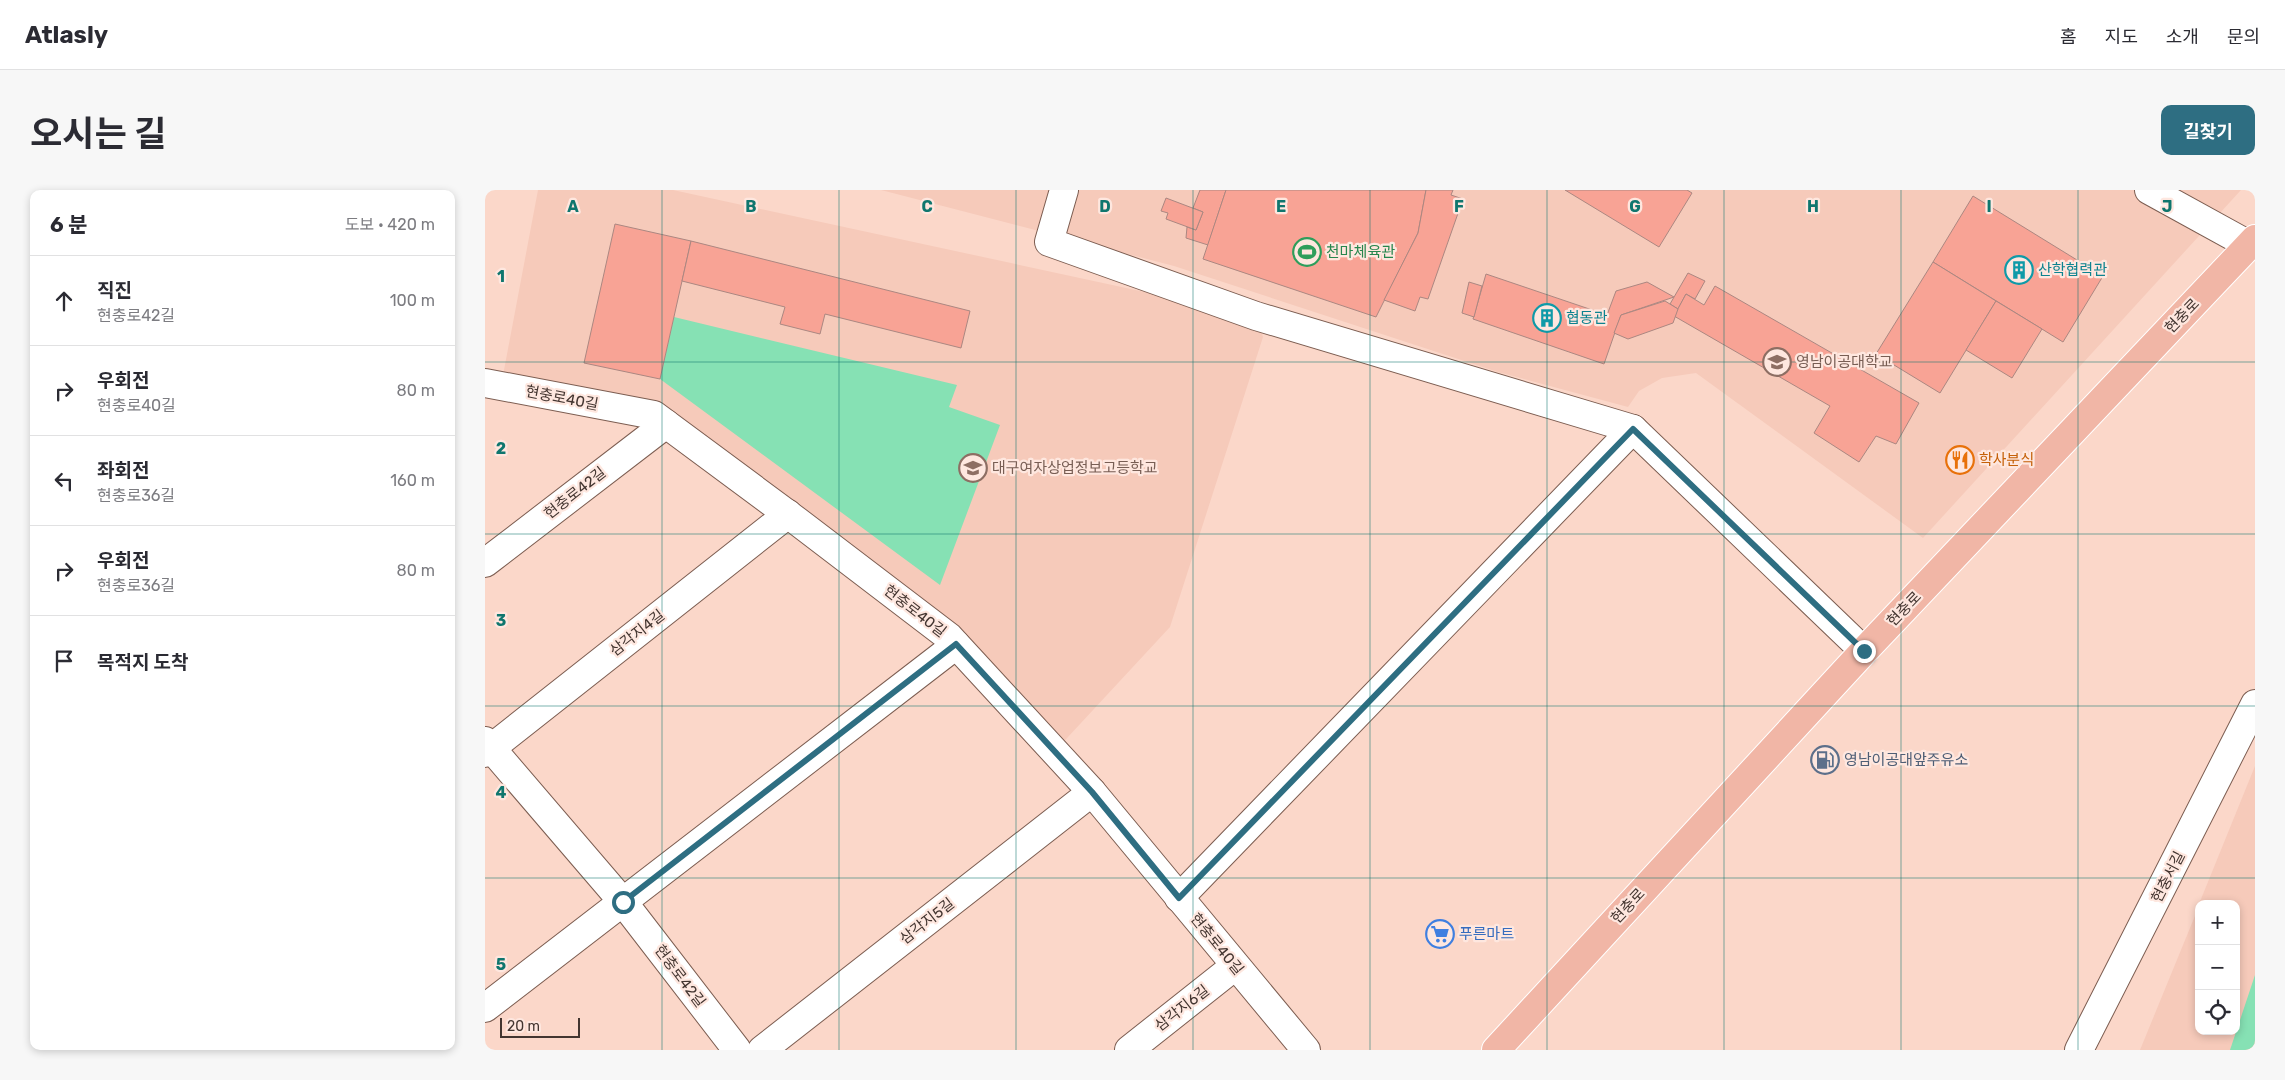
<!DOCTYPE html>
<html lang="ko">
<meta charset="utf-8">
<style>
body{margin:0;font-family:Rubik,"Noto Sans KR",sans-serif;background:#f7f7f7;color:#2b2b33}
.controls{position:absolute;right:15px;bottom:15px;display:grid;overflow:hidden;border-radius:10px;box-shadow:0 2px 8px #0003}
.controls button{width:45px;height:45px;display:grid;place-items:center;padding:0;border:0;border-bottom:1px solid #e1e1e2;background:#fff;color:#2b2b33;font:25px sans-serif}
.scale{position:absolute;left:15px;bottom:12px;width:80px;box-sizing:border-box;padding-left:5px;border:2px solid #433530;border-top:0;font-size:14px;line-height:18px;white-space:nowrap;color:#433530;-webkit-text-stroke:4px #fee7df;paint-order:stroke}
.stop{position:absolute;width:15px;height:15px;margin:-11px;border:4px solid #2e6e82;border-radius:50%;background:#fff}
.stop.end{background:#2e6e82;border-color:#fff;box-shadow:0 1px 5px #0008}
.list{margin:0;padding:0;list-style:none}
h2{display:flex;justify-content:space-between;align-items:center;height:65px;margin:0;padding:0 20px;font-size:21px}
h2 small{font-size:16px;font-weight:400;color:#7c7c81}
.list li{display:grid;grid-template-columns:32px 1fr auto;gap:15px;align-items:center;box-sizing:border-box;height:90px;padding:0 20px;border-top:1px solid #e1e1e2}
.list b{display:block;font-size:19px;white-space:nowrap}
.list p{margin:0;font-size:16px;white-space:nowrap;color:#7c7c81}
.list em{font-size:16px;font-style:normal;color:#7c7c81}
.icon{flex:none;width:28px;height:28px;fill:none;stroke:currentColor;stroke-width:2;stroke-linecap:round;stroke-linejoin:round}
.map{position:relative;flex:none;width:1770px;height:860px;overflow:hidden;border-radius:10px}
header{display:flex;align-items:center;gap:30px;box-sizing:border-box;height:70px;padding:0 25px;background:#fff;border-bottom:1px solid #e1e1e2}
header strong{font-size:24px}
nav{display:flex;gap:28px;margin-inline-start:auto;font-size:18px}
.intro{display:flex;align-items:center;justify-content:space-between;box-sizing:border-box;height:120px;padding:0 30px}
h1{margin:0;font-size:35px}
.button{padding:12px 22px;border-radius:10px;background:#2e6e82;color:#fff;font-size:18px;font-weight:700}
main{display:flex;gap:30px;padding:0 30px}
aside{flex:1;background:#fff;border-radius:10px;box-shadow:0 2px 8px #0003}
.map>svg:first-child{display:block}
.built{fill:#f6caba}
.grass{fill:#86e1b4}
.building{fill:#f8a395;stroke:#ab8781}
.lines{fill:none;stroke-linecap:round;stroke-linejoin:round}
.minor-casing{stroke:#7c5d51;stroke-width:30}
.major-casing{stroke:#fff;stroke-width:30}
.minor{stroke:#fff;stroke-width:28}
.major{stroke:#f1b6a6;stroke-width:28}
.route{stroke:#2e6e82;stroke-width:6}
.grid{fill:none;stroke:#0f766e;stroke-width:1;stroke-opacity:0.55}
.labels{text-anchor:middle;stroke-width:4.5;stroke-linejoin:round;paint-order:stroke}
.leisure-label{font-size:15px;fill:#27864d;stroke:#fee7df;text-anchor:start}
.culture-label{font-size:15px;fill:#0d838f;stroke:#fee7df;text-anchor:start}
.street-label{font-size:15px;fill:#433530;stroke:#fee7df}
.education-label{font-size:15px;fill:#785e54;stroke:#fee7df;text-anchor:start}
.food-label{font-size:15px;fill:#c56008;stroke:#fee7df;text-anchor:start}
.service-label{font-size:15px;fill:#4e5e75;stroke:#fee7df;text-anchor:start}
.shop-label{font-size:15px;fill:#366cbe;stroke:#fee7df;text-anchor:start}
.grid-label{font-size:16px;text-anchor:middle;font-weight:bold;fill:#0f766e;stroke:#fee7df;stroke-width:4.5;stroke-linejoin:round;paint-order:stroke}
</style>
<header>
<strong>Atlasly</strong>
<nav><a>홈</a><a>지도</a><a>소개</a><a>문의</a></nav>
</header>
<div class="intro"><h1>오시는 길</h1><a class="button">길찾기</a></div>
<main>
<aside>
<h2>6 분<small>도보 · 420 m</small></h2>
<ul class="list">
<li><svg class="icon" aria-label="ahead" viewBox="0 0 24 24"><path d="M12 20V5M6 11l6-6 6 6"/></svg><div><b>직진</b><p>현충로42길</p></div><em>100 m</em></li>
<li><svg class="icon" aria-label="right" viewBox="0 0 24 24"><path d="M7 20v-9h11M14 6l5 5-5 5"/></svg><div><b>우회전</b><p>현충로40길</p></div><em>80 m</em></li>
<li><svg class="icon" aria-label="left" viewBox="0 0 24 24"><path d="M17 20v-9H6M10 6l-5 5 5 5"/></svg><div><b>좌회전</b><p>현충로36길</p></div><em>160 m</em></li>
<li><svg class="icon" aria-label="right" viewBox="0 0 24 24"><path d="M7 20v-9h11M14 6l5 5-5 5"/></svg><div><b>우회전</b><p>현충로36길</p></div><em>80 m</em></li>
<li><svg class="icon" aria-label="arrive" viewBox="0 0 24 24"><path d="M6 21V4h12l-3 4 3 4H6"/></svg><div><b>목적지 도착</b></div></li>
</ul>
</aside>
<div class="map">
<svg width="1770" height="860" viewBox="0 0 1770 860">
<rect width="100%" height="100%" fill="#fbd7c9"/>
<!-- built -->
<g class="built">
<path d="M53,0H188L771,126L778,147L685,437L570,561L471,455L169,225L16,196Z"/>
<path d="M396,0H1756L1438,348L1211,183L1177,188L1154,201L1143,217L1013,182L689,76Z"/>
<path d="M1770,576V860H1655L1714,716V841H1751V714H1714Z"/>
</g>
<!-- grass -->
<g class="grass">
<path d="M189,127L472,195L464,217L515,235L455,395L175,189Z"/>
<path d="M1770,785V860H1745Z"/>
</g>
<!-- building -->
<g class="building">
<path d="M715,0H741L723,55L701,48L702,37L711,40L718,22L708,18Z"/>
<path d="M741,0H941L933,43L891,127L718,69Z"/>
<path d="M941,0H968L966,5L978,9L943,109L935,107L930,121L899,110L933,43Z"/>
<path d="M1080,0H1202L1207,3L1174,57Z"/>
<path d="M1488,6L1618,86L1578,152L1448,72Z"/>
<path d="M681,8L718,22L711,40L681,29L683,23L676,21Z"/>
<path d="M130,34L206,51L175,189L99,173Z"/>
<path d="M206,51L485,121L476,158L340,124L335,144L295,134L300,117L197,91Z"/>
<path d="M1448,72L1511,111L1455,203L1391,164Z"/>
<path d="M1203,83L1220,91L1210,109L1201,104L1193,119L1185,114Z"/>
<path d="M1001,84L1122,125L1131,101L1162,92L1189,107L1136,125L1119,174L988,129Z"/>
<path d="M984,92L997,96L989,127L977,123Z"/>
<path d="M1230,96L1434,213L1411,254L1391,246L1374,272L1329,243L1345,216L1189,126L1201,104L1219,115Z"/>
<path d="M1180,111L1193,119L1188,133L1143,149L1129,143L1136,125Z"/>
<path d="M1511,111L1557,139L1527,188L1481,160Z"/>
</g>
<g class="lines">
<defs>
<g id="minor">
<path d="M579,0L564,52L771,126L1148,239L1379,461"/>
<path d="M1664,0L1764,55"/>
<path d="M0,193L169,225L312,331L464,447L607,602L821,860"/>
<path d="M0,373L181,234"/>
<path d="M0,551L138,712L252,860"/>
<path d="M0,563L303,324"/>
<path d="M694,708L1148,239"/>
<path d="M0,818L471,455"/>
<path d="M277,860L607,602"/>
<path d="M644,860L750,776"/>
<path d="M1594,860L1770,514"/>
</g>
<path id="major" d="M1011,860L1379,461L1770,49"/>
</defs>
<!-- minor casing -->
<use href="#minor" class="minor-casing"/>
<!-- major casing -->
<use href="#major" class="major-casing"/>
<!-- minor -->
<use href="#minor" class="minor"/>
<!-- major -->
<use href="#major" class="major"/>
</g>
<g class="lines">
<!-- route -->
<path class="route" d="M138,712L471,454L607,602L694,708L1148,239L1379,461"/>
</g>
<!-- grid -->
<path class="grid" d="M177,0V860M354,0V860M531,0V860M708,0V860M885,0V860M1062,0V860M1239,0V860M1416,0V860M1593,0V860M0,172H1770M0,344H1770M0,516H1770M0,688H1770"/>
<!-- icons -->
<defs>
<symbol id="stadium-ring" viewBox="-11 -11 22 22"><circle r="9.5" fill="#fee7df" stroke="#2e9e5b" stroke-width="1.5"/><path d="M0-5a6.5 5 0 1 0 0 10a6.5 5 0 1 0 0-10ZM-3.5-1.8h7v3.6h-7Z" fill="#2e9e5b"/></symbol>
<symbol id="building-ring" viewBox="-11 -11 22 22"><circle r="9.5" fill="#fee7df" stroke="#0f9aa8" stroke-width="1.5"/><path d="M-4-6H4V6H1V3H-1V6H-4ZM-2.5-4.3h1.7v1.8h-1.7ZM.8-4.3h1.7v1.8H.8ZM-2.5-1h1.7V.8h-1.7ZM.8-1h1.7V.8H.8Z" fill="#0f9aa8"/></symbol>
<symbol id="university-ring" viewBox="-11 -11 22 22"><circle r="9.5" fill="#fee7df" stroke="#8d6e63" stroke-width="1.5"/><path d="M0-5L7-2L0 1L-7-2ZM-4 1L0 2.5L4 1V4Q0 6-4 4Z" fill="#8d6e63"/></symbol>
<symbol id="restaurant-ring" viewBox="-11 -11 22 22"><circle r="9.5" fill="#fee7df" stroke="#e8710a" stroke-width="1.5"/><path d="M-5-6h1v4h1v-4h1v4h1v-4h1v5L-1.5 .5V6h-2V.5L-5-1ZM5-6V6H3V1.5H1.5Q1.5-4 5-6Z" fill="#e8710a"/></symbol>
<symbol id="school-ring" viewBox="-11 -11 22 22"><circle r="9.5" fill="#fee7df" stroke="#8d6e63" stroke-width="1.5"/><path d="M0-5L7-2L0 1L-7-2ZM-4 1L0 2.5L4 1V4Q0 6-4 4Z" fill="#8d6e63"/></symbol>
<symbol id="fuel-ring" viewBox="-11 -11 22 22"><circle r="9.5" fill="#fee7df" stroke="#5c6f8a" stroke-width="1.5"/><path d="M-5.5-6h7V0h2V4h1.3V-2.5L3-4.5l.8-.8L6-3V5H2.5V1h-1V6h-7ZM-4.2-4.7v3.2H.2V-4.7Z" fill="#5c6f8a"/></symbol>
<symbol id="supermarket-ring" viewBox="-11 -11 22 22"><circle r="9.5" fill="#fee7df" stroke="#3f7fe0" stroke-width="1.5"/><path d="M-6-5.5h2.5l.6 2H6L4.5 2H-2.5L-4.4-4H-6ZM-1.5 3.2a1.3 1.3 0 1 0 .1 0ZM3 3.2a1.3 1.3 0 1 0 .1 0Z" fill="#3f7fe0"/></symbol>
</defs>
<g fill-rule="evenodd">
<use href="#stadium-ring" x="806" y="46" width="32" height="32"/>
<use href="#building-ring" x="1518" y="64" width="32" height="32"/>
<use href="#building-ring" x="1046" y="112" width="32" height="32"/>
<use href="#university-ring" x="1276" y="156" width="32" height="32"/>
<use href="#restaurant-ring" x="1459" y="254" width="32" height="32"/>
<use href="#school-ring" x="472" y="262" width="32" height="32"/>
<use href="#fuel-ring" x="1324" y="554" width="32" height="32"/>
<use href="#supermarket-ring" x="939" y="728" width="32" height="32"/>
</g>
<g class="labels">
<!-- leisure labels -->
<g class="leisure-label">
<text x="841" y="67">천마체육관</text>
</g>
<!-- culture labels -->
<g class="culture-label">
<text x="1553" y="85">산학협력관</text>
<text x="1081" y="133">협동관</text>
</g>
<!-- street labels -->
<g class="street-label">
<text transform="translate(1697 126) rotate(-46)" y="5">현충로</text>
<text transform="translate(77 208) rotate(11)" y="5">현충로40길</text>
<text transform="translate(90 303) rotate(-38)" y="5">현충로42길</text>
<text transform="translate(1419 419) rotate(-46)" y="5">현충로</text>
<text transform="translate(430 421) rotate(38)" y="5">현충로40길</text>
<text transform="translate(152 443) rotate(-38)" y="5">삼각지4길</text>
<text transform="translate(1683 687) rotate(-63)" y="5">현충서길</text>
<text transform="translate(1143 716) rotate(-47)" y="5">현충로</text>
<text transform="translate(442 731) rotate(-38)" y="5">삼각지5길</text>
<text transform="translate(732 754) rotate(51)" y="5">현충로40길</text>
<text transform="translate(195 786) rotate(53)" y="5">현충로42길</text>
<text transform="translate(697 818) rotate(-38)" y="5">삼각지6길</text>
</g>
<!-- education labels -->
<g class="education-label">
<text x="1311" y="177">영남이공대학교</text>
<text x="507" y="283">대구여자상업정보고등학교</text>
</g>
<!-- food labels -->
<g class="food-label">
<text x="1494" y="275">학사분식</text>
</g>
<!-- service labels -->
<g class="service-label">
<text x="1359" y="575">영남이공대앞주유소</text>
</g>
<!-- shop labels -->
<g class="shop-label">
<text x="974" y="749">푸른마트</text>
</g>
</g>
<g class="grid-label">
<text x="88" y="22">A</text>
<text x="266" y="22">B</text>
<text x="442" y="22">C</text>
<text x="620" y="22">D</text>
<text x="796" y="22">E</text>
<text x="974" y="22">F</text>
<text x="1150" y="22">G</text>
<text x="1328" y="22">H</text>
<text x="1504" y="22">I</text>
<text x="1682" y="22">J</text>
<text x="16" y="92">1</text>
<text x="16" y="264">2</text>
<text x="16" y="436">3</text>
<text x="16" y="608">4</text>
<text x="16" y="780">5</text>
</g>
</svg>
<div class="controls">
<button>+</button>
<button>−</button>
<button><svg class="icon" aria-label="locate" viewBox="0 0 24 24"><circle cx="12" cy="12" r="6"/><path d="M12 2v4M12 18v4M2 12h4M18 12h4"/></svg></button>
</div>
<div class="scale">20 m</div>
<div class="stop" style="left:138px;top:712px"></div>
<div class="stop end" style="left:1379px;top:461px"></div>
</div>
</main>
